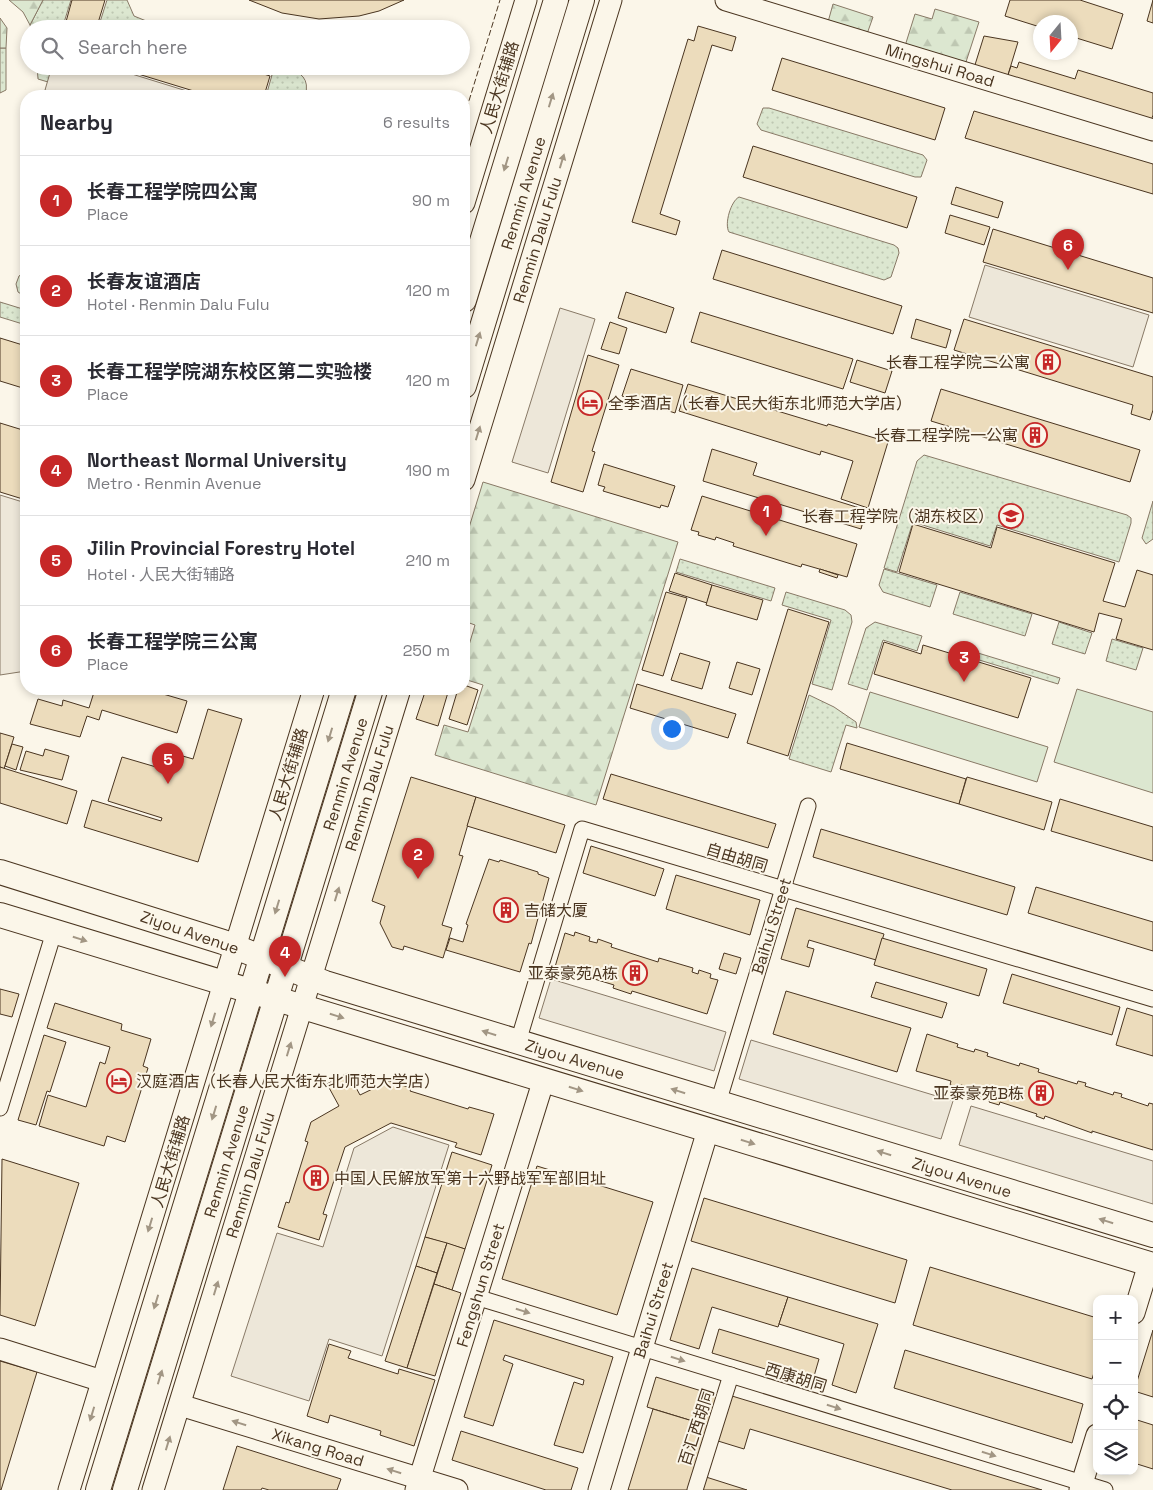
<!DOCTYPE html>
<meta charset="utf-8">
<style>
body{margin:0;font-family:"Space Grotesk","Noto Sans SC",sans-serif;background:#f2f2f3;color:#2b2b33}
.controls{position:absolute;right:15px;bottom:15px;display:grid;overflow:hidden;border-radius:10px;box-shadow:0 2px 8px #0003}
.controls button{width:45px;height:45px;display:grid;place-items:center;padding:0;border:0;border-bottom:1px solid #e1e1e2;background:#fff;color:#2b2b33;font:25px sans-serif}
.compass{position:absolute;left:1033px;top:15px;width:45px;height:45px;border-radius:50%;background:#fff;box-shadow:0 2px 8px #0003;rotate:198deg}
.you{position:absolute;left:671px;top:728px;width:18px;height:18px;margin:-12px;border:4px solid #fff;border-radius:50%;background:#1a73e8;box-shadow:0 0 0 8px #1a73e833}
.badge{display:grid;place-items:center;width:32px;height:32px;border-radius:50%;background:#c62828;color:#fff;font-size:16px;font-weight:700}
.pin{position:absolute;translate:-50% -41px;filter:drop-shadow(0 1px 2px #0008)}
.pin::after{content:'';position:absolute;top:26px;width:18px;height:15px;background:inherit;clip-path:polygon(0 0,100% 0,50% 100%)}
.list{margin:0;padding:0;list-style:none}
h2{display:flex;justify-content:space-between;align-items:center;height:65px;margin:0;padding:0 20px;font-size:21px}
h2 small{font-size:16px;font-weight:400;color:#7c7c81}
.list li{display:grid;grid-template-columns:32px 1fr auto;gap:15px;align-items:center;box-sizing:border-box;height:90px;padding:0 20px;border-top:1px solid #e1e1e2}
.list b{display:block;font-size:19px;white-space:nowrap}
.list p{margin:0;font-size:16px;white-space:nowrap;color:#7c7c81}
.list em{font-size:16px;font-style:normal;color:#7c7c81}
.icon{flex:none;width:28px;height:28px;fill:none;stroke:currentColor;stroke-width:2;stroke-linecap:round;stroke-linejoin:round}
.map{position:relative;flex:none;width:1153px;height:1490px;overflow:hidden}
.search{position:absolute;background:#fff;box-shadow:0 2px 8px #0003;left:20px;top:20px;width:450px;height:55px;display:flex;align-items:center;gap:12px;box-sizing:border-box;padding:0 18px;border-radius:28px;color:#7c7c81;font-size:19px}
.panel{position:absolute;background:#fff;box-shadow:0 2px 8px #0003;left:20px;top:90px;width:450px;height:605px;border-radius:20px}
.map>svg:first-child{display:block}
.grass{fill:url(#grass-dots);stroke:#887966}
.forest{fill:url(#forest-firs);stroke:#887966}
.park{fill:#dce7d0;stroke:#887966}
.parking{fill:#ede7d9;stroke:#887966}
.building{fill:#ecdcbc;stroke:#4a3520}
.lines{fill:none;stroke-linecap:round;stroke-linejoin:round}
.street-casing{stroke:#4a3520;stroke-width:17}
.secondary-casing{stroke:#4a3520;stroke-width:23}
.primary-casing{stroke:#4a3520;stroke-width:26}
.street{stroke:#fbf6e9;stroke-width:15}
.secondary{stroke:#fbf6e9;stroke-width:21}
.primary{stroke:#fbf6e9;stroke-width:24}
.fence{stroke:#4a3520;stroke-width:1;stroke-dasharray:6 2.5;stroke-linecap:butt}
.oneway{fill:#a29684}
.labels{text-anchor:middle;stroke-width:4;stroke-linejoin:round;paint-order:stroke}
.street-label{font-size:16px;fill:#4a3520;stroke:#fbf6e9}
.poi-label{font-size:16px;fill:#4a3520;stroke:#fbf6e9;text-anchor:end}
</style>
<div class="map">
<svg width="1153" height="1490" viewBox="0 0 1153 1490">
<defs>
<pattern id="grass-dots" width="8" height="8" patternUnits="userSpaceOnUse" patternTransform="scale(1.25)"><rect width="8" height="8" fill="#dce7d0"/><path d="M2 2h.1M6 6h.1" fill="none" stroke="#bec7b2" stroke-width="1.8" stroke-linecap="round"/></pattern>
<pattern id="forest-firs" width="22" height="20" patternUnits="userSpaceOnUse" patternTransform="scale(1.25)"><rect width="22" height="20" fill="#dce7d0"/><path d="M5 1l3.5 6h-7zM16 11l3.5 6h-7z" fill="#bec7b2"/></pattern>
</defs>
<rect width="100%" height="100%" fill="#fbf6e9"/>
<!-- grass -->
<g class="grass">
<path d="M43,0H71L62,29H31L30,25Z"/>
<path d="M107,0H127L134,16L166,29H122L100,22Z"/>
<path d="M0,48H6V90L0,93Z"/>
<path d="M37,66H52L48,82L38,79Z"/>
<path d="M244,66C265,66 316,62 305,96H266L272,75Z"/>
<path d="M763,108H769L923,155L927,160L921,177H915L761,130L757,124Z"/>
<path d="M739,197L894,245L898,248L899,253L891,277L884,280L729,232C724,224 731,201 739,197Z"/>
<path d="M26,271V297L18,292L16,284L19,276Z"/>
<path d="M0,302L26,310V325L0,317Z"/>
<path d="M924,455L1127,515L1131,518V523L1119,562L997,525L990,546L913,522L897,572L884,568L917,461Z"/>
<path d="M1153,501V539L1146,544L1142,538Z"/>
<path d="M680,559L775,588L771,601L676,572Z"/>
<path d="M884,569L937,585L930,607L883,592L879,585Z"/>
<path d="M786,592L845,610L851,615L852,622L832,690L812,684L831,620L782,605Z"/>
<path d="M960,592L1032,614L1025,636L953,614Z"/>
<path d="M875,622L922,636L917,651L883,640L867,690L848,684L866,628Z"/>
<path d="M1059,622L1092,633L1085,654L1052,644Z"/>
<path d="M1112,639L1143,648L1136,670L1106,661Z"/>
<path d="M955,646L1060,678L1058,684L953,652Z"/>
<path d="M809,695L834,707L856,722L857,728L846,725L831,772L789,759Z"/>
</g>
<!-- forest -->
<g class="forest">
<path d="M9,0H43L30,25L23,12Z"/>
<path d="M833,4L873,17L867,34L828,22Z"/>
<path d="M935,9L979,22L965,65L905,46L915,14L932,19Z"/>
<path d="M0,18L7,28L6,48H0Z"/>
<path d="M483,482L678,542L596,805L435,755L444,725L468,732L483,685L464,679V662L475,625L464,621V544Z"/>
</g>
<!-- park -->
<g class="park">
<path d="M1077,689L1153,712V793L1054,762Z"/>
<path d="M870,692L1048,747L1037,782L859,727Z"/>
</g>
<!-- parking -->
<g class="parking">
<path d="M52,66H106L203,96H64L45,90Z"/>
<path d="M985,265L1149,315L1133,367L969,317Z"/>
<path d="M560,308L595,319L548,473L512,462Z"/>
<path d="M0,495L26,503V671L0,675Z"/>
<path d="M551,979L726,1032L714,1071L539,1018Z"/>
<path d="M751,1040L953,1101L941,1139L739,1079Z"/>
<path d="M971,1106L1153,1161V1204L959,1145Z"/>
<path d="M393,1127L449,1145L382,1356L329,1339L309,1401L231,1376L277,1233L323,1247L354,1148Z"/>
</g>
<!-- building -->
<g class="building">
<path d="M72,0H105L98,23L116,29H64Z"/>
<path d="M249,0H404L379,11L359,16L319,19L282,13Z"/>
<path d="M1010,0H1080L1123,14L1112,49L1070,36V22H1040V27L1005,16Z"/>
<path d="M1153,0V23L1147,21Z"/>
<path d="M698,26L736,37L732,51L712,45L660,214L680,221L676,235L632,222L688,39L694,41Z"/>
<path d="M984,36L1018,42L1007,78L974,68Z"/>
<path d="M782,58L945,108L935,140L772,90Z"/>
<path d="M1019,62L1075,79L1078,70L1153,93V115L1150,124L1006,81L1011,66L1017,68Z"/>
<path d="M112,66H239L270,76L264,96H210Z"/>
<path d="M974,111L1153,164V194L965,138Z"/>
<path d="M753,146L917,197L907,228L743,177Z"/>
<path d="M956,187L1003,202L998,218L951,204Z"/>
<path d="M950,215L990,227L984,245L945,233Z"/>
<path d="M993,229L1153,278V313L983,262Z"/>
<path d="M722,250L902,306L893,334L713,279Z"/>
<path d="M626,292L674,308L666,333L618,318Z"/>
<path d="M700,312L853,359L843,389L691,342Z"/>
<path d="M916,319L951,330L946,348L911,338Z"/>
<path d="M964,319L1153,377V410L1150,420L1131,414L1133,405L954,350Z"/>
<path d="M610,322L627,328L619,354L601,349Z"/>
<path d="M0,338L26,346V389L0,381Z"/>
<path d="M588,355L619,365L592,451L595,452L583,492L551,482Z"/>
<path d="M857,360L892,371L885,393L850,382Z"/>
<path d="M631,369L683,385L675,413L622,396Z"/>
<path d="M688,384L827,426L828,424L888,442L868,508L841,499L853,461L821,451L820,455L679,411Z"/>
<path d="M941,389L1140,450L1130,482L931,421Z"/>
<path d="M0,423L26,431V500L0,492Z"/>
<path d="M712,449L757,463L753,475L866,510L861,529L703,481Z"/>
<path d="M604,464L675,486L668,507L661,505L660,508L603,491L605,487L598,485Z"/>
<path d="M702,496L857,544L847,577L802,564L801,567L733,546L734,543L716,537L715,540L698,535L699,532L691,530Z"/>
<path d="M913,524L991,548L997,527L1115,563L1103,601L1125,607L1137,570L1153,575V650L1116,639L1122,619L1099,613L1094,632L899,572Z"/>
<path d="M820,569L838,575L837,578L819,572Z"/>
<path d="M675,573L712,585L707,603L669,591Z"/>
<path d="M712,585L763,600L757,620L706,605Z"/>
<path d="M666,592L687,598L663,676L642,670Z"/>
<path d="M788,609L829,622L788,756L747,743Z"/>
<path d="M884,642L921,654L923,645L1031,678L1018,718L874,674Z"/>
<path d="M680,653L710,662L702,689L671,680Z"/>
<path d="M737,662L760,669L752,695L729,688Z"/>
<path d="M637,684L736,714L728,738L630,708Z"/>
<path d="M464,685L478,690L467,725L449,719L458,689H464Z"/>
<path d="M95,689H146L187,701L177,733L102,710L99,720L87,716L80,737L30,724L38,699L62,706L63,700L89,708Z"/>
<path d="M426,689H449L438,726L416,719Z"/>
<path d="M208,709L242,719L198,862L84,827L92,800L161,821L162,818L108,801L122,757L163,769L169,752L193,759Z"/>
<path d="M0,733L14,737L4,769L0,767Z"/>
<path d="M847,743L966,779L959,804L840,769Z"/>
<path d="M12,744L23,747L16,770L5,766Z"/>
<path d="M45,749L69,756L62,780L20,770L26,751L43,756Z"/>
<path d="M0,767L77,791L67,824L0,803Z"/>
<path d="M611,774L776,824L768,848L603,799Z"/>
<path d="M411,777L476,797L459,855L463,856L442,925L452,928L443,958L404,946L403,950L392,947L380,923L385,906L372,901Z"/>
<path d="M967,777L1052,802L1044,830L959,804Z"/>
<path d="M476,797L565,825L556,853L467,826Z"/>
<path d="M1060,799L1153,827V861L1051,831Z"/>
<path d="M821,829L1015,887L1007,915L813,857Z"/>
<path d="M591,846L664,869L655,896L583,873Z"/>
<path d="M489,859L499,862L500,860L538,872V874L549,878L531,944L529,943L520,972L446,950L450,938L463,942L468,925L466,924Z"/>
<path d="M676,875L760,900L750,935L666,909Z"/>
<path d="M1036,887L1153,922V951L1028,913Z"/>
<path d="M796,908L884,934L876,960L809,940L807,947L814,949L809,967L781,959Z"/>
<path d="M575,932L590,937L589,941L597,943L598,939L612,944L611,947L658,962L659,958L693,968L692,972L698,974L699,970L711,974L710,978L718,980L707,1014L632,991L631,994L613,988L614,985L555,967L565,933L574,936Z"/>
<path d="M882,938L987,969L979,996L874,965Z"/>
<path d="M724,953L741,958L736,974L719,969Z"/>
<path d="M1012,974L1120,1007L1112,1035L1003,1003Z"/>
<path d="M876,982L947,1003L942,1018L871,997Z"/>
<path d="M0,989L19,994L12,1017L0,1014Z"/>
<path d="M786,991L911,1028L897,1072L773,1034Z"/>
<path d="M55,1003L122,1024L121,1030L151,1039L143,1066L148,1068L125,1142L107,1136L104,1146L39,1126L48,1095L86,1107L100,1062L105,1064L110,1047L47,1028Z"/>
<path d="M1127,1008L1153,1016V1056L1116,1045Z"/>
<path d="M927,1034L958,1044L957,1047L974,1052L975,1049L988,1053L987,1056L1019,1066L1020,1063L1039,1069L1038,1072L1077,1084L1078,1081L1086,1083L1085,1086L1113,1095L1114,1092L1122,1094L1121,1097L1148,1106L1149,1103L1153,1104V1150L1092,1131V1133L1045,1116L1044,1119L1036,1116L1037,1114L1000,1102L999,1105L989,1102L990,1100L974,1095L976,1089L961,1085L960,1087L950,1085L951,1081L916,1071Z"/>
<path d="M44,1035L66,1042L50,1092L47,1091L36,1125L18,1120Z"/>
<path d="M348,1073L360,1095L389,1081L411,1088L410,1091L468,1109L469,1107L494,1114L481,1155L455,1147L457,1143L391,1123L345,1147L323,1214L327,1215L319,1240L278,1227L286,1202L289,1203L308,1142L305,1141L311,1122L339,1106L327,1084Z"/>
<path d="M452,1152L492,1165L465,1249L425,1237Z"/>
<path d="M2,1159L79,1183L35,1326L0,1315Z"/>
<path d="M537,1166L653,1202L617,1315L502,1279Z"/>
<path d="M704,1198L907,1260L895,1303L691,1241Z"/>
<path d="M425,1237L447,1243L437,1273L416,1266Z"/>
<path d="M447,1243L465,1249L452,1290L434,1284Z"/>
<path d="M416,1266L437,1273L407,1368L385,1361Z"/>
<path d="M930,1267L1097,1318V1363L1092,1379L913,1325Z"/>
<path d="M692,1268L788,1297L778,1327L712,1307L699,1349L670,1340Z"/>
<path d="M434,1284L461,1293L435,1376L407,1368Z"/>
<path d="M788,1297L878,1324L856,1393L832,1385L844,1344L779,1324Z"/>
<path d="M494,1320L613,1357L583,1453L554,1445L574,1382L583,1385L584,1380L505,1355L503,1360L513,1364L493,1426L464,1417Z"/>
<path d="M719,1329L819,1359L812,1383L712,1353Z"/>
<path d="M1153,1330V1397L1134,1391Z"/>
<path d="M329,1344L351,1351L348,1358L398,1374L399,1369L435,1380L414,1446L380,1435L381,1431L330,1415L328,1423L307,1416Z"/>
<path d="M905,1350L1083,1404L1072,1443L894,1388Z"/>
<path d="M0,1361L37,1372L1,1490H0Z"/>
<path d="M656,1377L718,1396L709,1426L647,1407Z"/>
<path d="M732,1396L1042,1490H952L750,1429L744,1449L718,1441Z"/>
<path d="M653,1409L709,1426L688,1490H628Z"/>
<path d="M1134,1419L1153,1425V1469L1134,1463Z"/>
<path d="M461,1431L578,1468L571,1490H546L452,1460Z"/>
<path d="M237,1446L341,1479L337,1490H269L262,1488L261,1490H223Z"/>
<path d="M706,1477L747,1490H702Z"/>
</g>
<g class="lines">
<defs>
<g id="street">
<path d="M518,1042L582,829L1153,999"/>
<path d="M718,1103L808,806"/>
<path d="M0,1108L54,932"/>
<path d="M476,1297L1105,1490"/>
<path d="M695,1490L731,1375"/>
</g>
<g id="secondary">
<path d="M726,0L1153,130"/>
<path d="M464,203L526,0"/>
<path d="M464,480L611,0"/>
<path d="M1134,1313L1149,1264"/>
<path d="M0,1349L102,1381"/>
<path d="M180,1405L457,1490"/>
<path d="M69,1490L314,689"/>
<path d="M153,1490L400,689"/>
<path d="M416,1490L544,1079"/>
<path d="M599,1490L708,1130"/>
<path d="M1080,1490L1097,1435"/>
</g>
<g id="primary">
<path d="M464,300L556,0"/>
<path d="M464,386L582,0"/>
<path d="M0,872L223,942L325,983L1153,1235"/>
<path d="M0,915L1153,1265"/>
<path d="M98,1490L344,689"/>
<path d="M125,1490L371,689"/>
</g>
</defs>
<!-- street casing -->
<use href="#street" class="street-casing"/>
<!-- secondary casing -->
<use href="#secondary" class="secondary-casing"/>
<!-- primary casing -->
<use href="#primary" class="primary-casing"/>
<!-- street -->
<use href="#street" class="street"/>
<!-- secondary -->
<use href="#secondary" class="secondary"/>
<!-- primary -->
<use href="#primary" class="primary"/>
<!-- fence -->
<path class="fence" d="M464,117L500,0"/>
</g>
<!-- one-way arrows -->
<defs><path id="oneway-solid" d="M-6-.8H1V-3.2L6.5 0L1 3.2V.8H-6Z" transform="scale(1.25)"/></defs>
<g class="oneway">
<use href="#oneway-solid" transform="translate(551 100) rotate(-73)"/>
<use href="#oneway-solid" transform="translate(562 161) rotate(-73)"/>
<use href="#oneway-solid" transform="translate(506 164) rotate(107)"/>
<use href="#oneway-solid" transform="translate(478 339) rotate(-73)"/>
<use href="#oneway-solid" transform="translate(478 433) rotate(-73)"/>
<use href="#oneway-solid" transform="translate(330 735) rotate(107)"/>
<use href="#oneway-solid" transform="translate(337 894) rotate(-73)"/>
<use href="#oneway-solid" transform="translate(277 907) rotate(107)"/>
<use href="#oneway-solid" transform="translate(80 939) rotate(17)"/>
<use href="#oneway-solid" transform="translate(337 1016) rotate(17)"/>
<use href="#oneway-solid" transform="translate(213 1020) rotate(107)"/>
<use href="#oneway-solid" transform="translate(489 1033) rotate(-163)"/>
<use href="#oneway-solid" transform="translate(289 1049) rotate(-73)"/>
<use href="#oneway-solid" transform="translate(576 1089) rotate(17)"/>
<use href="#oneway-solid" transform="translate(678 1091) rotate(-163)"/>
<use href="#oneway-solid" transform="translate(214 1113) rotate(107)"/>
<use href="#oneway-solid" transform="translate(748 1142) rotate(17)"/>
<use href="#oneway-solid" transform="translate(884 1153) rotate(-163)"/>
<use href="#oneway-solid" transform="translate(1106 1221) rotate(-163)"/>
<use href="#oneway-solid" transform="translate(150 1225) rotate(107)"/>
<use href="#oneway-solid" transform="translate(216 1288) rotate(-73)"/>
<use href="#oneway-solid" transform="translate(156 1302) rotate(107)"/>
<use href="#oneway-solid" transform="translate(523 1311) rotate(17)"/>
<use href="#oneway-solid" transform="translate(678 1359) rotate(17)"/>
<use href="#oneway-solid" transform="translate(160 1377) rotate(-73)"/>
<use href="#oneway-solid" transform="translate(834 1407) rotate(17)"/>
<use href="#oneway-solid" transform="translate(92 1414) rotate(107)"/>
<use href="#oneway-solid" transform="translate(239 1423) rotate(-163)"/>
<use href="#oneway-solid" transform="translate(168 1443) rotate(-73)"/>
<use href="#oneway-solid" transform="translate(989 1454) rotate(17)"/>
<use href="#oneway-solid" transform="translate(394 1471) rotate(-163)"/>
</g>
<!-- icons -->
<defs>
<symbol id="building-ring" viewBox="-11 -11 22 22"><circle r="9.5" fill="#fbf6e9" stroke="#c62828" stroke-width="1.5"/><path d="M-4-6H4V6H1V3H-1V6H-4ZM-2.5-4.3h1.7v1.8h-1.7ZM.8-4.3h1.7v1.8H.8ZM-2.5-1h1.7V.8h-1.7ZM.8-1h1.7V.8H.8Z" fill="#c62828"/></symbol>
<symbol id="hotel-ring" viewBox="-11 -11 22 22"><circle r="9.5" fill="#fbf6e9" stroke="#c62828" stroke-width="1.5"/><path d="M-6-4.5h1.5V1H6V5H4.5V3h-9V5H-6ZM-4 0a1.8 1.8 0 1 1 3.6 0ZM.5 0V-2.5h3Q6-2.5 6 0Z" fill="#c62828"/></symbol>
<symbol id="university-ring" viewBox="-11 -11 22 22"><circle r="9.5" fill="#fbf6e9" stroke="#c62828" stroke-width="1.5"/><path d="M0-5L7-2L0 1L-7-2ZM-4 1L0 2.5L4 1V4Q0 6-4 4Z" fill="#c62828"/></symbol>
</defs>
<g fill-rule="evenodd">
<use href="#building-ring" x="1034" y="348" width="28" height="28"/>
<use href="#hotel-ring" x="576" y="389" width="28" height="28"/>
<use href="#building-ring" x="1021" y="421" width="28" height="28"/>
<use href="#university-ring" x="997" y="502" width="28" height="28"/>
<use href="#building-ring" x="492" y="896" width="28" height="28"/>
<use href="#building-ring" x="621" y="959" width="28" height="28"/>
<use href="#hotel-ring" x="105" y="1067" width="28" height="28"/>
<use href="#building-ring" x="1027" y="1079" width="28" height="28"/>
<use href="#building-ring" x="302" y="1164" width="28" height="28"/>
</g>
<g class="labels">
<!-- street labels -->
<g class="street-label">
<text transform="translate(940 65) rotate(17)" y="6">Mingshui Road</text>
<text transform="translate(499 87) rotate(-73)" y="6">人民大街辅路</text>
<text transform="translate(523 193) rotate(-73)" y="6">Renmin Avenue</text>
<text transform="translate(537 240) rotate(-73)" y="6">Renmin Dalu Fulu</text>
<text transform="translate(288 774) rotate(-73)" y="6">人民大街辅路</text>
<text transform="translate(345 774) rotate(-73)" y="6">Renmin Avenue</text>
<text transform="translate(369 788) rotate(-73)" y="6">Renmin Dalu Fulu</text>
<text transform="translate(737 857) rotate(17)" y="6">自由胡同</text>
<text transform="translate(771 926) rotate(-73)" y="6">Baihui Street</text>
<text transform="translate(190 932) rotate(19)" y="6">Ziyou Avenue</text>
<text transform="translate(575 1059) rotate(17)" y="6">Ziyou Avenue</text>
<text transform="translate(170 1161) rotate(-73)" y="6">人民大街辅路</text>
<text transform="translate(226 1161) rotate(-73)" y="6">Renmin Avenue</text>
<text transform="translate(250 1175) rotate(-73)" y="6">Renmin Dalu Fulu</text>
<text transform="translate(962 1177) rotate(17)" y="6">Ziyou Avenue</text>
<text transform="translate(480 1285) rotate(-73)" y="6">Fengshun Street</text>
<text transform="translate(653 1310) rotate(-73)" y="6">Baihui Street</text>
<text transform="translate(796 1377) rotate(17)" y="6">西康胡同</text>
<text transform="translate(696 1427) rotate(-72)" y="6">百汇西胡同</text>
<text transform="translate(318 1447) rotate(17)" y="6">Xikang Road</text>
</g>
<!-- poi labels -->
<g class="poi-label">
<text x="1030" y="368">长春工程学院二公寓</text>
<text x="608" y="409" text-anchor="start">全季酒店（长春人民大街东北师范大学店）</text>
<text x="1018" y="441">长春工程学院一公寓</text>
<text x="994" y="522">长春工程学院（湖东校区）</text>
<text x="524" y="916" text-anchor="start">吉储大厦</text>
<text x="618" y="979">亚泰豪苑A栋</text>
<text x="136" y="1087" text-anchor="start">汉庭酒店（长春人民大街东北师范大学店）</text>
<text x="1024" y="1099">亚泰豪苑B栋</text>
<text x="334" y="1184" text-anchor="start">中国人民解放军第十六野战军军部旧址</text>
</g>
</g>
</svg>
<div class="controls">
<button>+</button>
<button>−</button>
<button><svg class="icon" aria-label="locate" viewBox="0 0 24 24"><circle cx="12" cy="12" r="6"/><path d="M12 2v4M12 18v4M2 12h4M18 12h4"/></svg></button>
<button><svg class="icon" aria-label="layers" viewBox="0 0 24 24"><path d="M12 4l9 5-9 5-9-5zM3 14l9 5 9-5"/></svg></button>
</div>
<svg class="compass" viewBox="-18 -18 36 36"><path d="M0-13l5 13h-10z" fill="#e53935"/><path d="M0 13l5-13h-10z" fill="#7c7c81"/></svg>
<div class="you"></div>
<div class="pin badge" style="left:766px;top:536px">1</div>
<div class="pin badge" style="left:418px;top:879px">2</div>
<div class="pin badge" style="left:964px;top:682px">3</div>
<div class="pin badge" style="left:285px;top:977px">4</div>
<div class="pin badge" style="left:168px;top:784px">5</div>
<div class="pin badge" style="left:1068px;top:270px">6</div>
<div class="search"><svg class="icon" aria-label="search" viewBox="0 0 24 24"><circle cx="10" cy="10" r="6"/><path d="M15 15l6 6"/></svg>Search here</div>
<section class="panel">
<h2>Nearby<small>6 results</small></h2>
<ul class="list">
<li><span class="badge">1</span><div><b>长春工程学院四公寓</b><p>Place</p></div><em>90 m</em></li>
<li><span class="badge">2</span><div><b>长春友谊酒店</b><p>Hotel · Renmin Dalu Fulu</p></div><em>120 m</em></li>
<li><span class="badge">3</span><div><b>长春工程学院湖东校区第二实验楼</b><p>Place</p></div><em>120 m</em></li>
<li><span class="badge">4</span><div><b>Northeast Normal University</b><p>Metro · Renmin Avenue</p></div><em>190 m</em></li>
<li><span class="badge">5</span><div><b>Jilin Provincial Forestry Hotel</b><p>Hotel · 人民大街辅路</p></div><em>210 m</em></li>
<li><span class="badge">6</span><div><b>长春工程学院三公寓</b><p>Place</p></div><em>250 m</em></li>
</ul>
</section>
</div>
